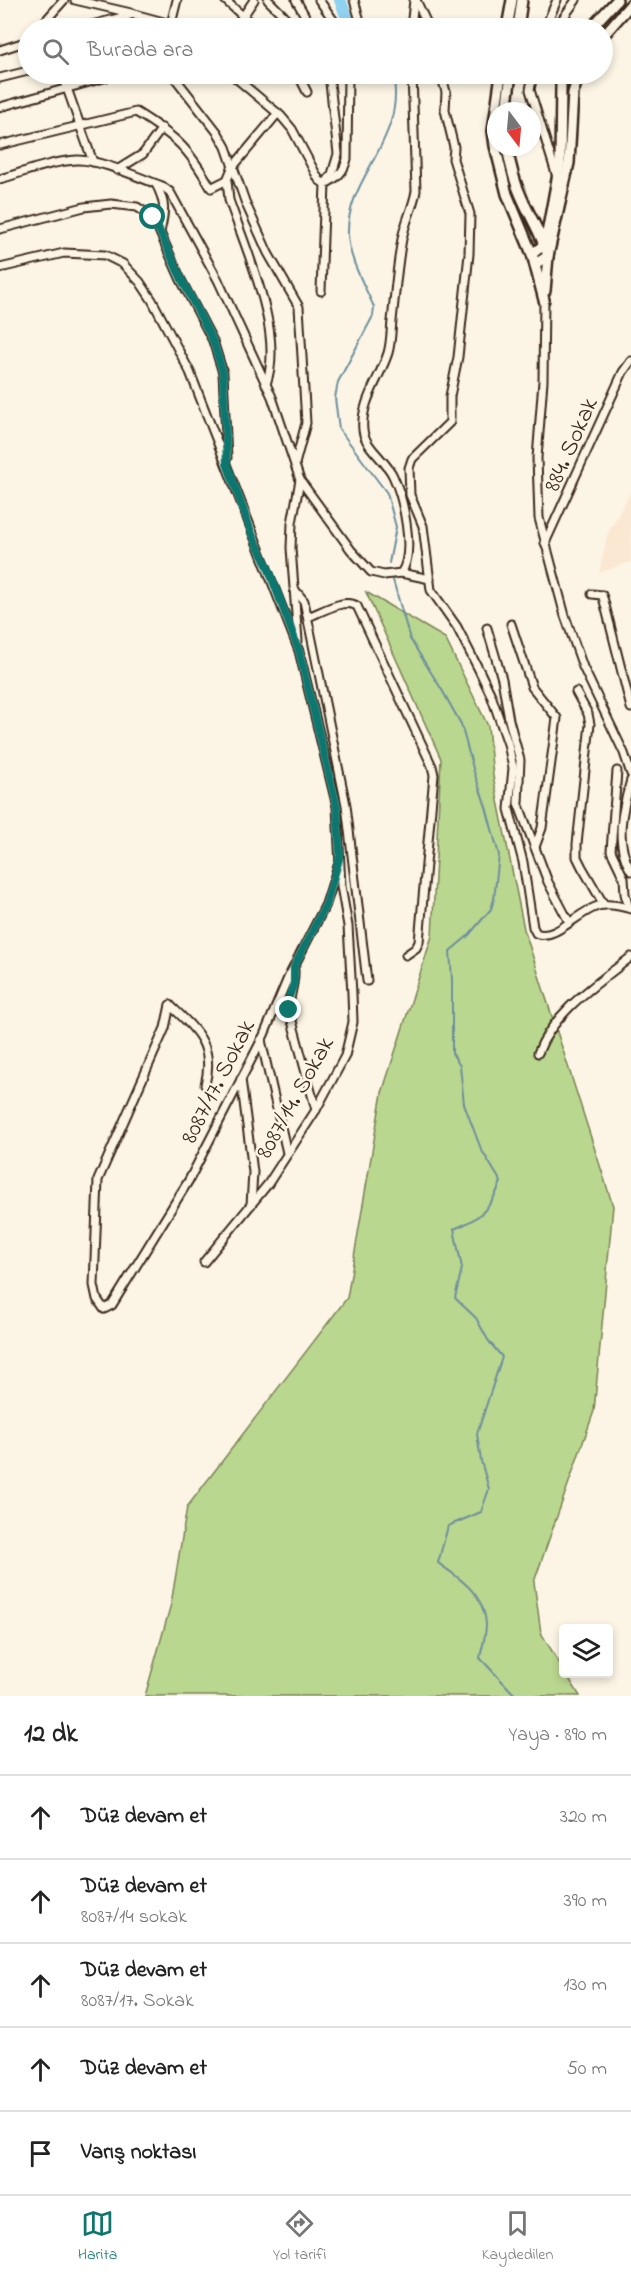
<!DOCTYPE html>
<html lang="tr">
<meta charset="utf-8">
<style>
body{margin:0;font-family:"Indie Flower",sans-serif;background:#f6f6f6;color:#222}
.controls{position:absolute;right:18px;bottom:18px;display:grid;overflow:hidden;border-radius:6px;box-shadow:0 3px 9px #0003}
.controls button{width:54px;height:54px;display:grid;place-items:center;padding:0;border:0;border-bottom:2px solid #e0e0e0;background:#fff;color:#222;font:30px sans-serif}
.compass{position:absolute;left:487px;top:102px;width:54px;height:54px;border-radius:50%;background:#fff;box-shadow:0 3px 9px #0003;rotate:164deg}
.stop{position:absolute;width:18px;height:18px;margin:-14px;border:4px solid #0f766e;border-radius:50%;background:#fff}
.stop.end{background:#0f766e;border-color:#fff;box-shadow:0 2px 6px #0008}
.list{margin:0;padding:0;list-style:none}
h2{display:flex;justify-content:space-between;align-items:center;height:78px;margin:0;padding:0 24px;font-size:26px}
h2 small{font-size:20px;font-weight:400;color:#767676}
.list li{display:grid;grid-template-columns:39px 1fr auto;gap:18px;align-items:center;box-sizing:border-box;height:84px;padding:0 24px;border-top:2px solid #e0e0e0}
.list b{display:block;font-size:22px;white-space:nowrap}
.list p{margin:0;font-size:20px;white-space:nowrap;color:#767676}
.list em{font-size:20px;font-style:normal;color:#767676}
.icon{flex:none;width:33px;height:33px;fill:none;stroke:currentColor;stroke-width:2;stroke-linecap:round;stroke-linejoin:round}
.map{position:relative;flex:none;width:631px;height:1696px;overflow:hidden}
.search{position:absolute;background:#fff;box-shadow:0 3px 9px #0003;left:18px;right:18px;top:18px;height:66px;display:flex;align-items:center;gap:15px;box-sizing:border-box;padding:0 21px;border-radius:33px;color:#767676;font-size:22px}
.sheet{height:498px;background:#fff}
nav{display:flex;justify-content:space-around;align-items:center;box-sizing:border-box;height:84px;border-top:2px solid #e0e0e0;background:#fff;font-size:16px;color:#767676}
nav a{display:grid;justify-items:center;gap:3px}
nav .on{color:#0f766e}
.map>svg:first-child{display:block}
.built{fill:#fbe8d3}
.green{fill:#bad78f;stroke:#7a8056;stroke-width:1.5}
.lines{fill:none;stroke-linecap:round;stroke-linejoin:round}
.stream{stroke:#6d8f9d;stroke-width:2}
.river{stroke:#8fd3f1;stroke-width:12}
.minor-casing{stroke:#3b2a1e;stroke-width:11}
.tertiary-casing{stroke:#3b2a1e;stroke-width:14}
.minor{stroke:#fcf5e5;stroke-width:7}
.tertiary{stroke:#fcf5e5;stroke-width:9}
.route{stroke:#0f766e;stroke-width:8}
.labels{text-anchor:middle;stroke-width:5;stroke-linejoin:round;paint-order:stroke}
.street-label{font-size:24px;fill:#3b2a1e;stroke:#fcf5e5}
</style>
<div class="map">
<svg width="631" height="1696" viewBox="0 0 631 1696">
<rect width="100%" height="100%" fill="#fcf5e5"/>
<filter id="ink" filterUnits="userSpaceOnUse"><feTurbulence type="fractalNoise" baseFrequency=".0167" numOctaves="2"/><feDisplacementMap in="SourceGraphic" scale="12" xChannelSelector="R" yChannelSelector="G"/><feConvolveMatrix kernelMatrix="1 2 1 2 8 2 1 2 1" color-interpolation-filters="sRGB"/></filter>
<g filter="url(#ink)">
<!-- built -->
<path class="built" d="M631,491V562L599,573L607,535Z"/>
<!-- green -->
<path class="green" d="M366,592L445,638L488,726L493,776L524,929L613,1206L594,1411L534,1582L541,1633L563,1669L564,1674H566L580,1696H145L171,1604L187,1507L347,1298L382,1093L432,936L441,759Z"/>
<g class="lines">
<!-- stream -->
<g class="stream">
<path d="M389,563L396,527L387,493L339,429L335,398L338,382L373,316L374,307C364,284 349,260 348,234C346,177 407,140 393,74"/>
<path d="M393,580L410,639L442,690L461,724L474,772L486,807L499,855L494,899L491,909L468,936L450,951L452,980V1053L460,1066L464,1104L481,1149L501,1182C490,1209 481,1218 454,1229L462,1268L455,1298L476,1318L488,1340L502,1357L477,1434L481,1461L489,1489L481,1512L448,1526L438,1563C460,1578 485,1595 486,1625C486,1635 482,1647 480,1658L516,1696"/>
</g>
<!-- river -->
<path class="river" d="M340,0L351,28"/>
<defs>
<g id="minor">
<path d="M75,0L131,13"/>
<path d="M225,0L256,28"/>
<path d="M268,0L284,16L292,28"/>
<path d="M296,0L312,28"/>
<path d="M319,0L339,28"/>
<path d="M354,0L360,21L364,28"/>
<path d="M416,0L429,28"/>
<path d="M122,17L132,28"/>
<path d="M171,24L177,0"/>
<path d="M39,28L64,0"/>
<path d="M80,28L134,14L171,24L177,28"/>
<path d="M235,28L254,0"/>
<path d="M411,28L414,0"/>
<path d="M545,28L557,0"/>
<path d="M556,28L576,0"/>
<path d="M0,50L28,41"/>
<path d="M62,74L93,162"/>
<path d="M172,74L218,133L226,147L246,204L268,253L299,307L306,423L295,464"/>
<path d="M231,74L281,116L292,129L319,180L325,184C337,178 344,172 347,159L348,74"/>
<path d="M298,74L307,92"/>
<path d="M441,74L446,92L445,110L454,147L453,159L470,214L469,254L458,357L450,396V422L412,459L409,468L410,495L423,526L431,590L457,627L479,670L491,695L508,744L513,768L509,809L523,862L533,927L536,933C554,942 579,911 598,906C609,903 620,906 631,909"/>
<path d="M533,74L530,90L557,177"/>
<path d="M0,78L28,71"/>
<path d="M0,107L118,74"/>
<path d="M0,145L136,112C176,137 188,147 211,188L227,180L232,168L278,113"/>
<path d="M117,170L143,154L162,128"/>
<path d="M0,179C25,172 52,161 77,160C99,159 140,178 162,186L170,192L218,280L272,397L300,480L351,550L371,572L384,575L401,573C416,553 403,497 393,476C386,460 365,448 363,430C360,403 380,378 388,353C391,343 391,331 392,321C395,294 397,266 402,239C405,222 413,208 416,191L412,74"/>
<path d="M227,180L229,200C246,250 285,334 266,384"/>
<path d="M156,184C166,203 165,212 160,232"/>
<path d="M0,229L84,207L111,204L137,207L153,217L181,280L213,341L223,373L227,458"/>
<path d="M0,268L64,253L105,255L123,264L140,282L152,300L190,372L299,651L337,807L341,886L348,926L352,994L353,1022L345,1056L316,1110L268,1184L204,1262"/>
<path d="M321,291L325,184L332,174L338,154L329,74"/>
<path d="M544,300L543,381L537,458L539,518L565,616L583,667L624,753L631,774"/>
<path d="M545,543L623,372L631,361"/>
<path d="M401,573L430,579"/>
<path d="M295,590L304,601L346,805L367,981"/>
<path d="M592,594L602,595L604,601L631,708"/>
<path d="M308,617C322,612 343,598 357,606L432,766L434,775L419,942L416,948L406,955"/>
<path d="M511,624L532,687L557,718L542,828L535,847"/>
<path d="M487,628L502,679L509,720L520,760L518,803L548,882L569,922"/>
<path d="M298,641L291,548L292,523L300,480"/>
<path d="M576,692L588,714L590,724L577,844V857L582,867L604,905"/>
<path d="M617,771L611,851L624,878L625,894L629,908"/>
<path d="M631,780C622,810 614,842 631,871"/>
<path d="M294,970C295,984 289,996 289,1010L316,1110"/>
<path d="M170,1005L165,1028L98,1180L94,1285L97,1299L104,1309L112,1305L189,1180L264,1035L288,978L326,904L338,866"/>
<path d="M170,1005C197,1031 215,1045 205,1085"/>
<path d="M261,1040L287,1153"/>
<path d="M538,1053C554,1011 597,984 631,957"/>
<path d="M241,1079L253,1172L251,1205"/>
</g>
<g id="tertiary">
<path d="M507,28L512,0"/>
<path d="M518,28L522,0"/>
<path d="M591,28L617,0"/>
<path d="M602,37L631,4"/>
<path d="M501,74L493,131L495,146L507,194L532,254L544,300"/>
<path d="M506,111L511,74"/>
<path d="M507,147C510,164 514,181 521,196C530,217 542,235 548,256L535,264"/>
<path d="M532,254L545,244L560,163L561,83L567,74"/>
<path d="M545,291L548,256L569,163L573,93L579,74"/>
</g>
</defs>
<!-- minor casing -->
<use href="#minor" class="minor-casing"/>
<!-- tertiary casing -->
<use href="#tertiary" class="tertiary-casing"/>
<!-- minor -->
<use href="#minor" class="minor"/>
<!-- tertiary -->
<use href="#tertiary" class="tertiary"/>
</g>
</g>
<g class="lines" filter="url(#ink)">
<!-- route -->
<path class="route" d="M153,217L182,280L213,341L223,373L227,464L252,534L268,567L299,651L337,807L340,856L326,904L294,967V983L289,997V1010"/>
</g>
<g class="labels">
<!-- street labels -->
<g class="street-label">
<text transform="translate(570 444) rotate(-66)" y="8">884. Sokak</text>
<text transform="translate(217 1081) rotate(-63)" y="8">8087/17. Sokak</text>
<text transform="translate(294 1097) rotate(-61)" y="8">8087/14. Sokak</text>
</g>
</g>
</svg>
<div class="controls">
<button><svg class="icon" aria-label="layers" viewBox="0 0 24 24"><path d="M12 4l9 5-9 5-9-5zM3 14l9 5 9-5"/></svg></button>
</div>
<svg class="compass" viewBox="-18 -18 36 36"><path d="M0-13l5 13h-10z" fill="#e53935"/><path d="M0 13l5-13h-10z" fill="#767676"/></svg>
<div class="stop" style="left:153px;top:217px"></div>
<div class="stop end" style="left:289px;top:1010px"></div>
<div class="search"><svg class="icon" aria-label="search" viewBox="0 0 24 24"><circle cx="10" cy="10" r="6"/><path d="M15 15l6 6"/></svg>Burada ara</div>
</div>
<section class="sheet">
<h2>12 dk<small>Yaya · 890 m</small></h2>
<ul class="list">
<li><svg class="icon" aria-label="ahead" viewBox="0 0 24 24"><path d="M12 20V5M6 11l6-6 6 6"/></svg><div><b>Düz devam et</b></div><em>320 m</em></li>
<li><svg class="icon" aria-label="ahead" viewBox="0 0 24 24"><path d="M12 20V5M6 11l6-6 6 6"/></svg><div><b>Düz devam et</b><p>8087/14 sokak</p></div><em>390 m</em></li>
<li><svg class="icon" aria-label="ahead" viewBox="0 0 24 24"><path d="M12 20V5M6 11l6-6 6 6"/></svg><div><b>Düz devam et</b><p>8087/17. Sokak</p></div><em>130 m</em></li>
<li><svg class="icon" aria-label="ahead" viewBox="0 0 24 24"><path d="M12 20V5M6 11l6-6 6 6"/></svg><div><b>Düz devam et</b></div><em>50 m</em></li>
<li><svg class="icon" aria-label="arrive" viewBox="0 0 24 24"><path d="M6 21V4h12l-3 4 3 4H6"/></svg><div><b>Varış noktası</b></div></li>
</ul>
</section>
<nav>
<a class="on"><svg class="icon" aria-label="map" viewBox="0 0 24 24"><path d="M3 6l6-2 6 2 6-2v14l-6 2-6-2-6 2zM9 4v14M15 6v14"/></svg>Harita</a>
<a><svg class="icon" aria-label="directions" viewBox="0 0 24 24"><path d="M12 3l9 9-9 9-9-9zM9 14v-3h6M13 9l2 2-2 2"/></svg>Yol tarifi</a>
<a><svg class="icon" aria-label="saved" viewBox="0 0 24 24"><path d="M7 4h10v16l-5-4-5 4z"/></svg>Kaydedilen</a>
</nav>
